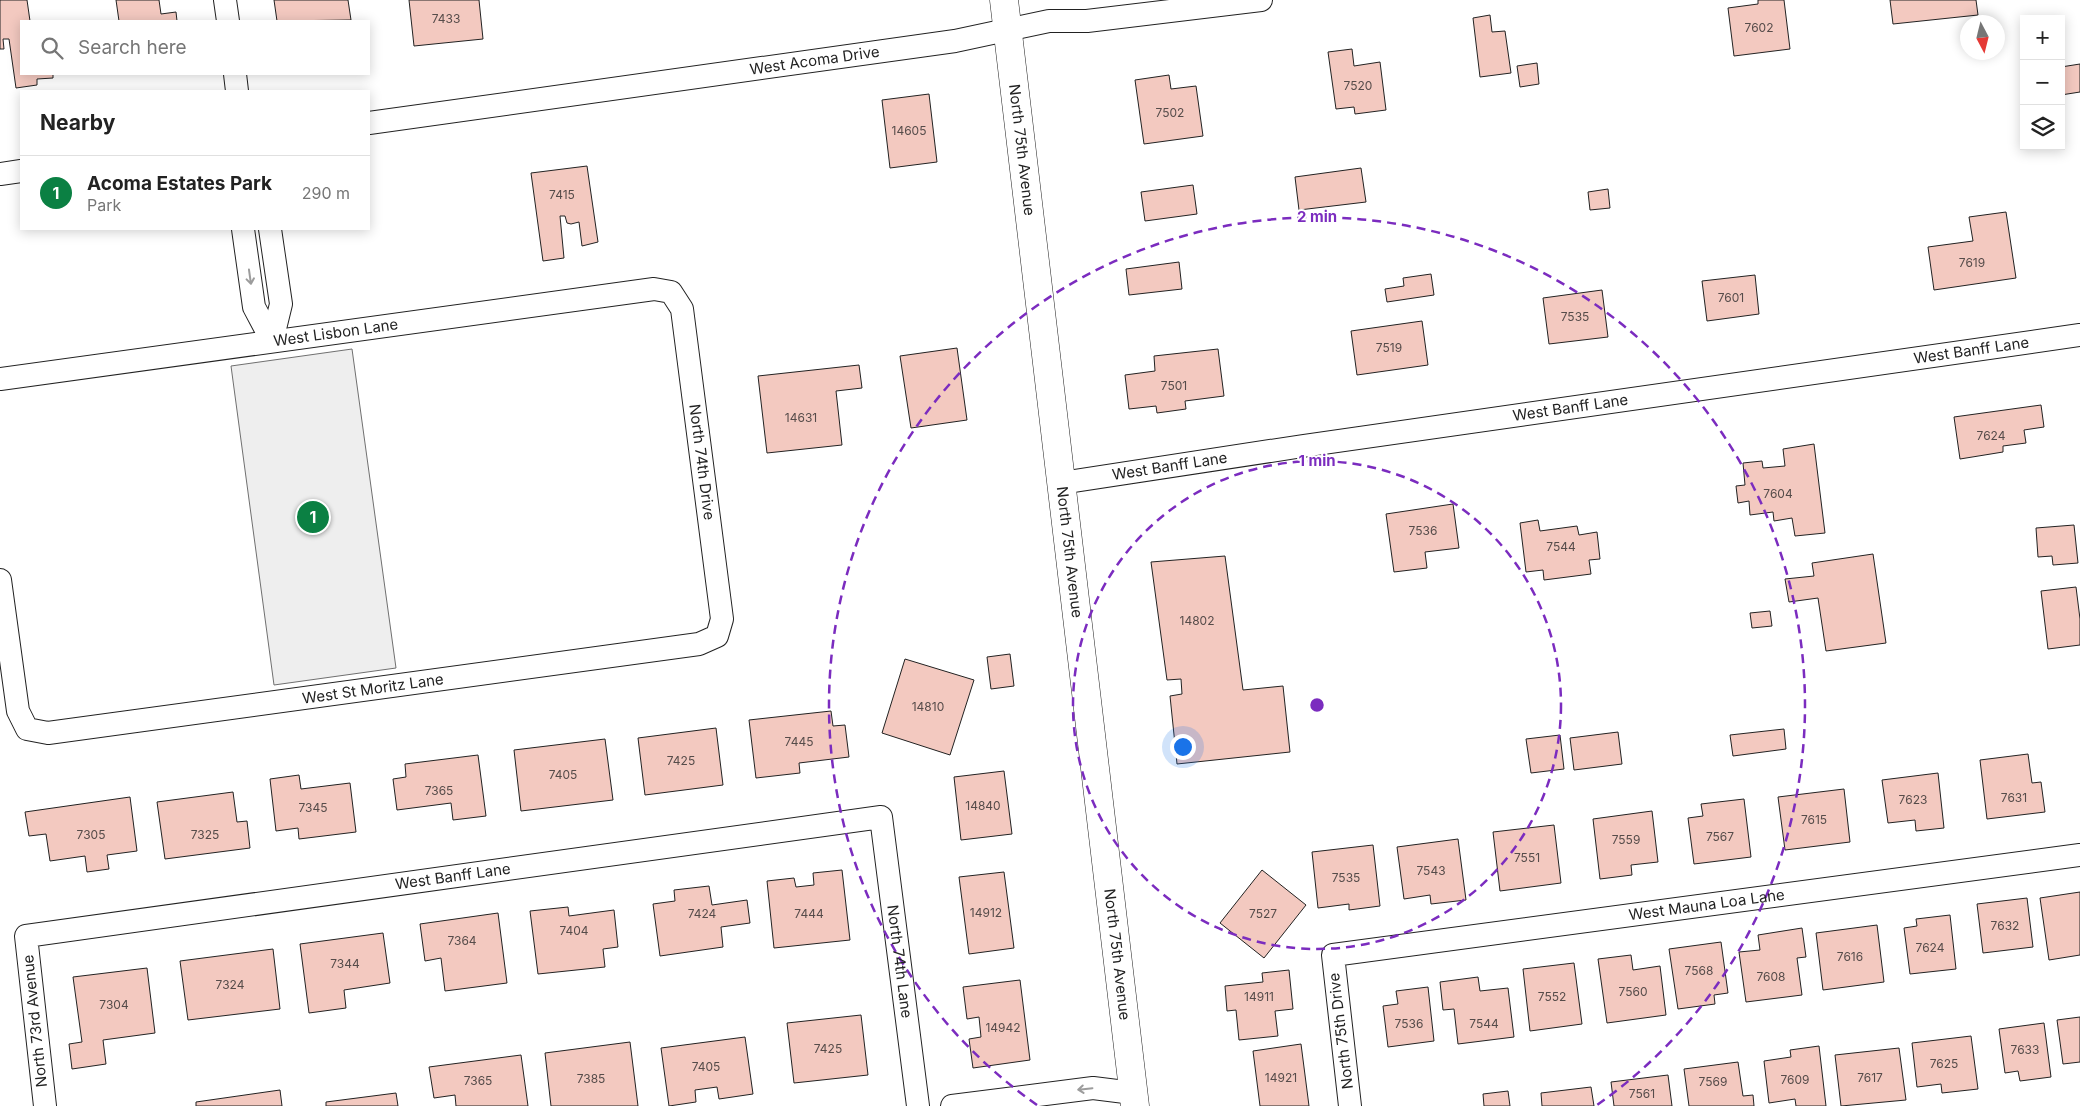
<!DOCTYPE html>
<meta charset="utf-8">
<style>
body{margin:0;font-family:Inter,sans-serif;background:#f2f2f2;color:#222}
.controls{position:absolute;right:15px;top:15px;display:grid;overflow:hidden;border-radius:0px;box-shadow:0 2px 12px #0003}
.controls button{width:45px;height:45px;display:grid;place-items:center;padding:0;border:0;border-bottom:1px solid #e0e0e0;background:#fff;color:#222;font:25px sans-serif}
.compass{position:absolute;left:1960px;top:15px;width:45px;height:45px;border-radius:50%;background:#fff;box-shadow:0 2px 12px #0003;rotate:173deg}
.you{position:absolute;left:1182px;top:746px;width:18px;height:18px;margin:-12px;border:4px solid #fff;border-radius:50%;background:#1a73e8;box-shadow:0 0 0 8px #1a73e833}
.badge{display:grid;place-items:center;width:32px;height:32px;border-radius:50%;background:#0b8043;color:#fff;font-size:16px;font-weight:700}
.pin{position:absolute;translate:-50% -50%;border:2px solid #fff;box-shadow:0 1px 5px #0006}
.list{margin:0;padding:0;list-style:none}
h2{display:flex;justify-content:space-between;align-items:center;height:65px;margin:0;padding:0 20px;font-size:21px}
h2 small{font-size:16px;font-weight:400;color:#767676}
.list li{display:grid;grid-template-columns:32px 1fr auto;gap:15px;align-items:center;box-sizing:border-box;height:75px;padding:0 20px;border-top:1px solid #e0e0e0}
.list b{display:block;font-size:19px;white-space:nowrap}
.list p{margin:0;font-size:16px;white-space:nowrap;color:#767676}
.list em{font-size:16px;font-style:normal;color:#767676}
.icon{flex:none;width:28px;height:28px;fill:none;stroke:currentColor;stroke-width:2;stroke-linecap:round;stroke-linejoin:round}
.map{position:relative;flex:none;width:2080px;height:1106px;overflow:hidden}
.search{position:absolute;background:#fff;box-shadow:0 2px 12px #0003;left:20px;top:20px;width:350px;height:55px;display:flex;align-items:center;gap:12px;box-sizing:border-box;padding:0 18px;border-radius:0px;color:#767676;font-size:19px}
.panel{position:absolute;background:#fff;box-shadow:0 2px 12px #0003;left:20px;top:90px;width:350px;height:140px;border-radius:0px}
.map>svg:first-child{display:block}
.green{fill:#eee;stroke:#6f6f6f}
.building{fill:#f3c9c0;stroke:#222}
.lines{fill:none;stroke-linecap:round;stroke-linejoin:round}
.minor-casing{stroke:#222;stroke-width:24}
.major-casing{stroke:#222;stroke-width:29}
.minor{stroke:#fff;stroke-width:22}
.major{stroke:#fff;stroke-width:28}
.oneway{stroke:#9c9c9c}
.ring{fill:none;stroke:#7b2cbf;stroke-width:2.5;stroke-dasharray:9 6}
.labels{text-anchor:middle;stroke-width:4;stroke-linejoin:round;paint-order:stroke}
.number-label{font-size:12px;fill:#564c4a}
.street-label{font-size:15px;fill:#222;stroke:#fff}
.centre{fill:#7b2cbf;stroke:#fff;stroke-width:2.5}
.ring-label{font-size:15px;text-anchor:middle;font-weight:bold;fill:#7b2cbf;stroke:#fff;stroke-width:4;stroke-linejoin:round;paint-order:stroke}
</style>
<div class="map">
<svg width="2080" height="1106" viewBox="0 0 2080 1106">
<rect width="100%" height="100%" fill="#fff"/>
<!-- green -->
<path class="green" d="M352,349L396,668L274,685L231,366Z"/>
<!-- building -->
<g class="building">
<path d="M0,0H27L30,21H21V74H53V78L37,79V85L16,88L9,39H3L4,49H0Z"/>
<path d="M116,0H159L161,14L176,12L177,21H119Z"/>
<path d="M274,0H348L351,20L277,21Z"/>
<path d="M409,0H479L483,39L414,46Z"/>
<path d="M1758,0H1784L1790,49L1734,56L1728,8L1758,4Z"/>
<path d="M1890,0H1976L1978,15L1893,24Z"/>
<path d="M1490,15L1492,32L1505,31L1511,73L1480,77L1473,18Z"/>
<path d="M1352,49L1354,66L1380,62L1386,110L1355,114L1354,107L1336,109L1328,52Z"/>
<path d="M1537,63L1539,84L1520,87L1517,66Z"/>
<path d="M2080,64V92L2061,95V67Z"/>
<path d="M1169,75L1171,89L1196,86L1203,136L1144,144L1135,80Z"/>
<path d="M929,94L937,162L890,168L882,100Z"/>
<path d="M587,166L598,242L582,246L579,222L571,224L567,223L565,216H560L564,258L543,261L531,173Z"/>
<path d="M1361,168L1366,202L1299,210L1295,177Z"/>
<path d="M1193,185L1197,214L1145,221L1141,192Z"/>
<path d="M1608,189L1610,208L1590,210L1588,192Z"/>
<path d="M2006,212L2016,278L1934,290L1928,247L1973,241L1969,217Z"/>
<path d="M1179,262L1182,289L1129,295L1126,269Z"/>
<path d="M1431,274L1434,295L1387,302L1385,289L1404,286L1403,278Z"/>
<path d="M1755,275L1759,314L1707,321L1702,281Z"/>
<path d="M1602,290L1608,337L1549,344L1543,298Z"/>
<path d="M1422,321L1428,365L1357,375L1351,331Z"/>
<path d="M957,348L967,420L911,428L900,356Z"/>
<path d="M1218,349L1224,396L1185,401L1186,409L1157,413L1156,406L1129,409L1125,375L1155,371L1154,356Z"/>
<path d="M859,365L862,388L836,391L842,445L767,453L758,376Z"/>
<path d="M2041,405L2044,427L2024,430L2026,443L2003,446V452L1960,459L1954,417Z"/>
<path d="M1814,444L1825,533L1795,536L1792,518L1774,521L1773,512L1750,515L1749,501L1738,503L1736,486L1745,485L1743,463L1762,461L1763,468L1785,466L1783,449Z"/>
<path d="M1453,504L1459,548L1425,552L1427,568L1394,572L1386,514Z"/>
<path d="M1538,520L1540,531L1577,526L1579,535L1597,532L1600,559L1589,560L1591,574L1544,580L1543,570L1526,572L1520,523Z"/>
<path d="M2074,525L2078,563L2053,565L2052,556L2038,557L2036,528Z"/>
<path d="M1873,554L1886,643L1826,651L1818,598L1789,602L1785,579L1814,576L1812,563Z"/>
<path d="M1225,556L1243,690L1283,686L1290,752L1177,764L1170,696L1182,694L1181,679L1167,680L1151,562Z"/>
<path d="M2076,587L2080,619V645L2048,649L2041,591Z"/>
<path d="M1770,611L1772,626L1752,628L1750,613Z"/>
<path d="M1010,654L1014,686L991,689L987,657Z"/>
<path d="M905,659L974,680L950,755L882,733Z"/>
<path d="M831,711L833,726L845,725L849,757L799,763L800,773L756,778L749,720Z"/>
<path d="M716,728L723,785L645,795L638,738Z"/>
<path d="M1784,729L1786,749L1733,756L1730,735Z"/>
<path d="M1618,732L1622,764L1574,770L1570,738Z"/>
<path d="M1560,735L1564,769L1531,773L1526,739Z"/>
<path d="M605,739L613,800L521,811L514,750Z"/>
<path d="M2028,754L2032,783L2041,782L2045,812L1987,819L1980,760Z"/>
<path d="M478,755L486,816L453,820L451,803L397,810L393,779L406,777L405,764Z"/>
<path d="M1004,771L1012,834L961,840L954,777Z"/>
<path d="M1938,773L1944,828L1916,831L1915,820L1888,823L1882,780Z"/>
<path d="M299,775L301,789L350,783L356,832L299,839L298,828L276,831L270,779Z"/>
<path d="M1844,789L1850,842L1785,850L1778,797Z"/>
<path d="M233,792L237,822L247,821L250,848L165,859L157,802Z"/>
<path d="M130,797L137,851L107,855L109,869L87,872L85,856L50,861L46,834L29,836L25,812Z"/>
<path d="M1744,799L1751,857L1694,864L1688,818L1703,816L1701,804Z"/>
<path d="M1652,811L1658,862L1631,865L1632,875L1600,879L1593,819Z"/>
<path d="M1554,825L1561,883L1500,891L1493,832Z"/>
<path d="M1458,839L1466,900L1431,904L1430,895L1404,899L1397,847Z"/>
<path d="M1373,845L1380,906L1349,910V904L1318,908L1312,852Z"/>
<path d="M842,870L850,940L774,948L767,881L794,878L796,887L814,885L813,873Z"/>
<path d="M1262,870L1306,905L1264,958L1220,923Z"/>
<path d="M1004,872L1014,948L969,954L959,877Z"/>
<path d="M709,886L712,905L747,900L750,923L721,927L723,947L660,956L653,904L675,901L674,890Z"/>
<path d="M2080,892V955L2049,960L2040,898Z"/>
<path d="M2027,898L2033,947L1983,953L1977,904Z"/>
<path d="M568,907L569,916L614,910L618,947L603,949L605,967L538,974L530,911Z"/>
<path d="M498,913L507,983L445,991L441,958L425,961L420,924Z"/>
<path d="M1950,915L1956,969L1910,974L1904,928L1917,926L1916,919Z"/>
<path d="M1877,925L1884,982L1823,990L1816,933Z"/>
<path d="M1802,928L1806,957L1797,958L1802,995L1746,1002L1739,952L1760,950L1758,935Z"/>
<path d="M383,933L390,983L344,990L346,1008L309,1013L300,944Z"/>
<path d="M1721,942L1728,993L1714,995L1715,1004L1678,1009L1669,949Z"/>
<path d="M273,949L280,1009L188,1020L180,961Z"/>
<path d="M1631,955L1633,970L1660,966L1666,1015L1607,1023L1598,959Z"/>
<path d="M1574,963L1582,1024L1530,1031L1523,969Z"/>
<path d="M147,968L155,1033L103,1040L106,1064L72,1069L69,1044L82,1042L73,977Z"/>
<path d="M1289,970L1293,1009L1275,1011L1278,1036L1239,1040L1236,1010L1227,1011L1225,986L1263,982L1262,973Z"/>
<path d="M1478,977L1480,991L1508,988L1514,1037L1458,1044L1454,1009L1443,1010L1440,982Z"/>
<path d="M1020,980L1030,1060L973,1068L969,1039L981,1037L979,1017L967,1019L963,987Z"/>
<path d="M1428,987L1434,1041L1388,1047L1383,1006L1398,1004L1396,991Z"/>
<path d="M861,1015L868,1075L794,1083L787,1023Z"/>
<path d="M2080,1017V1062L2063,1064L2057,1020Z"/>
<path d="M2044,1023L2051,1077L2020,1081L2018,1071L2005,1073L1999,1029Z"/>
<path d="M1971,1036L1978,1089L1942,1093L1941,1084L1917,1087L1912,1043Z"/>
<path d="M745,1037L753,1094L719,1099L717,1087L695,1090L696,1102L669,1106L661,1048Z"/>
<path d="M630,1042L638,1106H551L545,1053Z"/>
<path d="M1301,1044L1309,1106H1260L1253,1051Z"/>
<path d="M1819,1046L1826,1106H1796L1795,1099L1769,1103L1764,1061L1791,1057L1790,1050Z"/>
<path d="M1899,1048L1906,1100L1841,1106L1835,1055Z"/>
<path d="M521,1055L528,1106H456L455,1095L434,1098L429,1067Z"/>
<path d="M1738,1062L1743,1096L1753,1095L1754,1106H1689L1684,1069Z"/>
<path d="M1668,1075L1672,1106H1614L1611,1082Z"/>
<path d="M1591,1087L1594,1106H1542L1541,1093Z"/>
<path d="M280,1090L282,1106H196V1102Z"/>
<path d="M1508,1091L1510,1106H1484L1483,1094Z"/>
<path d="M396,1093L398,1106H326V1102Z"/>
</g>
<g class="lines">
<defs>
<g id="minor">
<path d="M225,0L228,21"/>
<path d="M235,74L237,91"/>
<path id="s1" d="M369,123L955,41L1049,21H1087L1261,0"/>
<path d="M0,174L21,171"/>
<path d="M243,229L254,307L272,341"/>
<path d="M270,229L281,304L272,341"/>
<path id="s2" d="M0,379L654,289L671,292L682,309L722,619L717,636L699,644L48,733L27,729L18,711L0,580"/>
<path id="s3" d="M1061,483L1303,446L2080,335"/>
<path id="s4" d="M45,1106L26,936L881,817L918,1106"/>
<path d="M952,1106L1093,1088L1133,1093"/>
<path id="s5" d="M1350,1106L1333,955L2080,855"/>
</g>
<g id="major">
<path id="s6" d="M1004,0L1135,1106"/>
</g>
</defs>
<!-- minor casing -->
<use href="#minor" class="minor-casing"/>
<!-- major casing -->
<use href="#major" class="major-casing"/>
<!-- minor -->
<use href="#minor" class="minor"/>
<!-- major -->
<use href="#major" class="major"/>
</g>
<!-- one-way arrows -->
<defs><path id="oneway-shaft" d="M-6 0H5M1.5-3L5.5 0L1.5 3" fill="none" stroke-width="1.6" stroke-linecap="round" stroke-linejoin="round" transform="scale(1.25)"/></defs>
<g class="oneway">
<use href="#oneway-shaft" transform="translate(250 277) rotate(82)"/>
<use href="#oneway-shaft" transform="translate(1085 1089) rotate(174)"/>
</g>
<!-- distance rings -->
<g class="ring">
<circle cx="1317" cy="705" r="244"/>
<path d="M1037 1105A488 488 0 1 1 1597 1105"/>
</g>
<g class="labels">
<!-- number labels -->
<g class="number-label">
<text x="446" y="23">7433</text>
<text x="1759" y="32">7602</text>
<text x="1358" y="90">7520</text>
<text x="1170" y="117">7502</text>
<text x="909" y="135">14605</text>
<text x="562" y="199">7415</text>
<text x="1972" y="267">7619</text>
<text x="1731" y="302">7601</text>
<text x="1575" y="321">7535</text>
<text x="1389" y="352">7519</text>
<text x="1174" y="390">7501</text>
<text x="801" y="422">14631</text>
<text x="1991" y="440">7624</text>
<text x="1778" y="498">7604</text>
<text x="1423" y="535">7536</text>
<text x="1561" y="551">7544</text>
<text x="1197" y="625">14802</text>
<text x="928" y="711">14810</text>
<text x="799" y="746">7445</text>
<text x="681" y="765">7425</text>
<text x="563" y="779">7405</text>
<text x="439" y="795">7365</text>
<text x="2014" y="802">7631</text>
<text x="1913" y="804">7623</text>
<text x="983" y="810">14840</text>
<text x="313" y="812">7345</text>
<text x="1814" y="824">7615</text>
<text x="91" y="839">7305</text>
<text x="205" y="839">7325</text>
<text x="1720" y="841">7567</text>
<text x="1626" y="844">7559</text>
<text x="1527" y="862">7551</text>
<text x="1431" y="875">7543</text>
<text x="1346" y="882">7535</text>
<text x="986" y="917">14912</text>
<text x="702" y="918">7424</text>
<text x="809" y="918">7444</text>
<text x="1263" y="918">7527</text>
<text x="2005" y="930">7632</text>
<text x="574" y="935">7404</text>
<text x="462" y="945">7364</text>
<text x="1930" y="952">7624</text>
<text x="1850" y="961">7616</text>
<text x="345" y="968">7344</text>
<text x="1699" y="975">7568</text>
<text x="1771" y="981">7608</text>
<text x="230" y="989">7324</text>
<text x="1633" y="996">7560</text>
<text x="1259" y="1001">14911</text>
<text x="1552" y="1001">7552</text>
<text x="114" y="1009">7304</text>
<text x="1409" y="1028">7536</text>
<text x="1484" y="1028">7544</text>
<text x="1003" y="1032">14942</text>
<text x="828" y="1053">7425</text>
<text x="2025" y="1054">7633</text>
<text x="1944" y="1068">7625</text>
<text x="706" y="1071">7405</text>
<text x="1281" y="1082">14921</text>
<text x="1870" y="1082">7617</text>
<text x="591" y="1083">7385</text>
<text x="1795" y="1084">7609</text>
<text x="478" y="1085">7365</text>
<text x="1713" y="1086">7569</text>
<text x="1642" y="1098">7561</text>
</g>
<!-- street labels -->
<g class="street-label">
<text dy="5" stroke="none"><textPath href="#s1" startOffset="450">West Acoma Drive</textPath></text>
<text dy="5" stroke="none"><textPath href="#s6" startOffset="151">North 75th Avenue</textPath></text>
<text dy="5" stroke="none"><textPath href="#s2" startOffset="339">West Lisbon Lane</textPath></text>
<text dy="5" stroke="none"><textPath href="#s3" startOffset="920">West Banff Lane</textPath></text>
<text dy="5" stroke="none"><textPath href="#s3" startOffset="515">West Banff Lane</textPath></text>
<text dy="5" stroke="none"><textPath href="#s2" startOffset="852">North 74th Drive</textPath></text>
<text dy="5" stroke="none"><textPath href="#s3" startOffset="110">West Banff Lane</textPath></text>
<text dy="5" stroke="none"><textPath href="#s6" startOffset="556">North 75th Avenue</textPath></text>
<text transform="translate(373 689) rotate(-8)" y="5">West St Moritz Lane</text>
<text dy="5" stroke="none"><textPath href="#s4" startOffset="602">West Banff Lane</textPath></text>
<text dy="5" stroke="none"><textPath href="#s5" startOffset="529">West Mauna Loa Lane</textPath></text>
<text dy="5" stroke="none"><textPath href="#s6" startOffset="961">North 75th Avenue</textPath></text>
<text dy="5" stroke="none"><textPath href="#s4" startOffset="1180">North 74th Lane</textPath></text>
<text transform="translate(35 1021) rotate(-96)" y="5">North 73rd Avenue</text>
<text transform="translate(1341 1031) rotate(-97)" y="5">North 75th Drive</text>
</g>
</g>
<circle cx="1317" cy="705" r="8" class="centre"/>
<g class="ring-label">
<text x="1317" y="222">2 min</text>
<text x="1317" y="466">1 min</text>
</g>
</svg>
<div class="controls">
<button>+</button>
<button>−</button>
<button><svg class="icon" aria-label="layers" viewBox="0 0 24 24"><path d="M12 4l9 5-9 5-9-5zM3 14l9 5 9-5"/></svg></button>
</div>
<svg class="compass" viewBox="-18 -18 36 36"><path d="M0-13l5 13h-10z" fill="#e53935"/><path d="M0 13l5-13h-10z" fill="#767676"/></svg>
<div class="you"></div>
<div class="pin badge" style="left:313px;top:517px">1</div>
<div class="search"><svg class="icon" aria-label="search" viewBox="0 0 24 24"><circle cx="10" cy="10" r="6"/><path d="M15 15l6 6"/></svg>Search here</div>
<section class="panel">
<h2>Nearby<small></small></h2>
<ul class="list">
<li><span class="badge">1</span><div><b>Acoma Estates Park</b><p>Park</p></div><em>290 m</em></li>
</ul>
</section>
</div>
